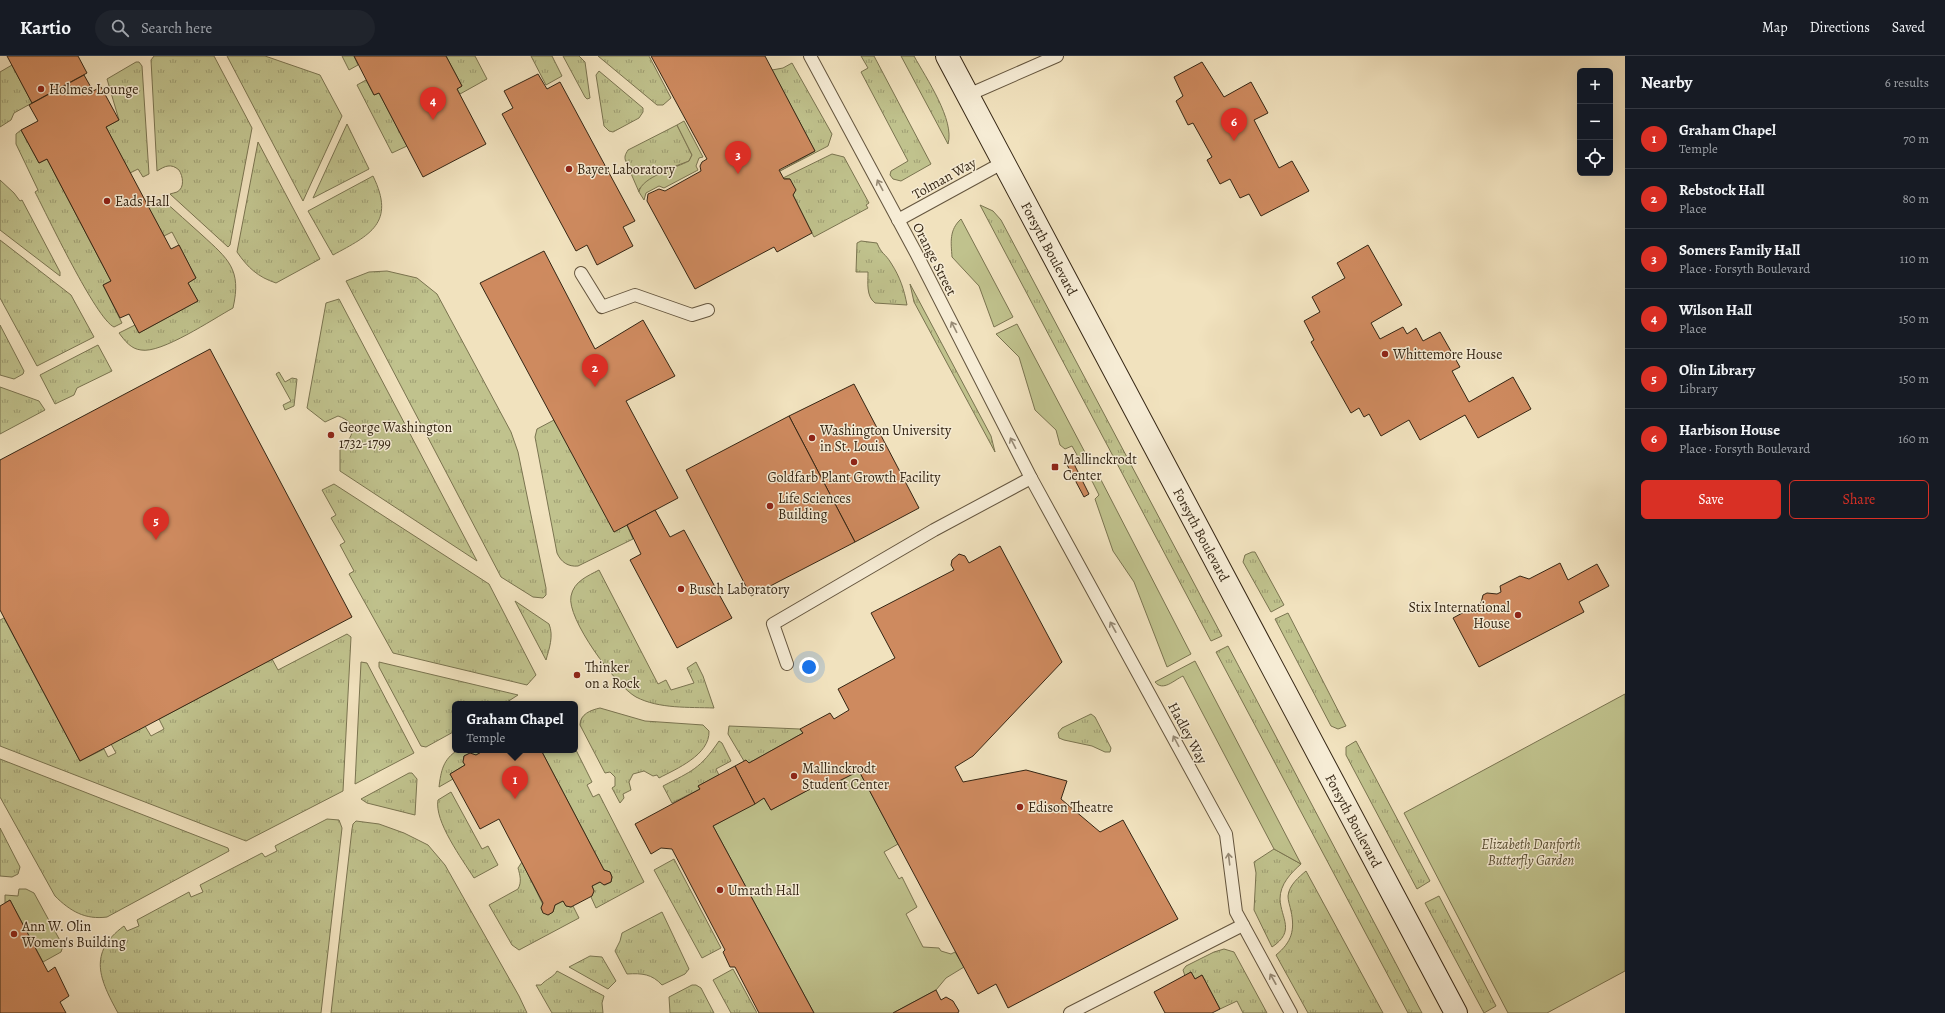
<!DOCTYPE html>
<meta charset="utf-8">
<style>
body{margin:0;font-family:Alegreya,serif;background:#20242c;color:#f1f3f6}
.controls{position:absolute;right:12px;top:12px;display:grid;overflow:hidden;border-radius:6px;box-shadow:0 4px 16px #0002}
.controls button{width:36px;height:36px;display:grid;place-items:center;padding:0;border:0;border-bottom:1px solid #363941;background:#171b24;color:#f1f3f6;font:20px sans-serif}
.you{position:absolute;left:809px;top:611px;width:14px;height:14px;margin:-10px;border:3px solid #fff;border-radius:50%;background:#1a73e8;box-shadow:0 0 0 6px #1a73e833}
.badge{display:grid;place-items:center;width:26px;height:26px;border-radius:50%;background:#d93025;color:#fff;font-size:13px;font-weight:700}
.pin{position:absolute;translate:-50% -33px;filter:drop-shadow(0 1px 2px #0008)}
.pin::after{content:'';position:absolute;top:21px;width:14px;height:12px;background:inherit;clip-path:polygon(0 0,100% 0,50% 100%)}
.popup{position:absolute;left:452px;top:645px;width:126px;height:52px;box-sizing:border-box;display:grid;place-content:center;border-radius:6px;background:#171b24;filter:drop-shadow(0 1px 3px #0005);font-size:13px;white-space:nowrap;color:#9ea1a6}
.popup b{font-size:15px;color:#f1f3f6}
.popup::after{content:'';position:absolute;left:50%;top:100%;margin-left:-8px;border:8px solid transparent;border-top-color:#171b24}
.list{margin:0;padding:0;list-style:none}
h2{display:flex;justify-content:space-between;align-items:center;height:52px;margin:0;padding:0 16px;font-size:17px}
h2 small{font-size:13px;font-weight:400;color:#9ea1a6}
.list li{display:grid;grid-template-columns:26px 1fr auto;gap:12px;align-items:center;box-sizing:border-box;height:60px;padding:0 16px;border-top:1px solid #363941}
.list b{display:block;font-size:15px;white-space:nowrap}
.list p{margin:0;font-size:13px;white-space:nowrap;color:#9ea1a6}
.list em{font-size:13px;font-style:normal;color:#9ea1a6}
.actions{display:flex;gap:8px;padding:12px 16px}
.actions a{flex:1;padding:9px 0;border:1px solid #d93025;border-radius:6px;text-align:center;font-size:14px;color:#d93025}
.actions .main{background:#d93025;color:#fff}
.icon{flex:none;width:22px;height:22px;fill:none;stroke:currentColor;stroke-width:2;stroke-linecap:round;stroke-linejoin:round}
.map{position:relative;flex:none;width:1625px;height:957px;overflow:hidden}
header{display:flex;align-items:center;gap:24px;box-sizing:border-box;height:56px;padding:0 20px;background:#171b24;border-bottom:1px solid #363941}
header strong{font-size:19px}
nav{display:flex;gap:22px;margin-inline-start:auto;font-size:14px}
.search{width:280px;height:36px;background:#20242c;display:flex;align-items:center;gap:10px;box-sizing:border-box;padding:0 14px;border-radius:22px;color:#9ea1a6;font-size:15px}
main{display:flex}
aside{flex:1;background:#171b24}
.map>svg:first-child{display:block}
.grass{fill:url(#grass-tufts);stroke:#7a7450}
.green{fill:#c0c28d;stroke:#7a7450}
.building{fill:#ce8a5f;stroke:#352614}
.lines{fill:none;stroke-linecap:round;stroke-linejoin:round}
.lane-casing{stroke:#64553e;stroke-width:14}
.secondary-casing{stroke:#352614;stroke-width:24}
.lane{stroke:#f6ecd5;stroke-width:12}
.secondary{stroke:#f6ecd5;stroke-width:22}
.oneway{stroke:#968974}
.poi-dot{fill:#8f2418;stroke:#f6ecd5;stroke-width:1.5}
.labels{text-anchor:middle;stroke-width:3;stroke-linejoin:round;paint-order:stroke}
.poi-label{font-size:14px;fill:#352614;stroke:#f6ecd5;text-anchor:start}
.street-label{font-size:14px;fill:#352614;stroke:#f6ecd5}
.park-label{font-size:14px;font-style:italic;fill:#584d32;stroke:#f6ecd5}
</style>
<header>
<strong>Kartio</strong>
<div class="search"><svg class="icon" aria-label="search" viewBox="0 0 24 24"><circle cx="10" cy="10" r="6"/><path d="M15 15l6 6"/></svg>Search here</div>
<nav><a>Map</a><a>Directions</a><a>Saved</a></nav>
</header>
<main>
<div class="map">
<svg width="1625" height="957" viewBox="0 0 1625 957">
<defs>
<pattern id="grass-tufts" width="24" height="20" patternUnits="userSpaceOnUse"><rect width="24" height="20" fill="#c0c28d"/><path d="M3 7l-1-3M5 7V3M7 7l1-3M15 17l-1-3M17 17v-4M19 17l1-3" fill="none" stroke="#9d9d72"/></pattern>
</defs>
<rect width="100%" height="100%" fill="#f1e2be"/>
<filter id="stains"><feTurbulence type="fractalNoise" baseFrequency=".005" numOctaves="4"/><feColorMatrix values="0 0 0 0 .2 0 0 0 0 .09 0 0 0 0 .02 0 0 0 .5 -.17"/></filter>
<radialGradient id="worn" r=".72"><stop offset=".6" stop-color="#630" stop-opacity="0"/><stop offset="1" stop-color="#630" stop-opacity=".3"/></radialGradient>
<!-- grass -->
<g class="grass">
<path d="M154,0H214L252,72L230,189L228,191L170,138C172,137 175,137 177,136C185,132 183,120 179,114C171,107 165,110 157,115L151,4Z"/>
<path d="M227,0H265L320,19L342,60L303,145Z"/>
<path d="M342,0H354L358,9L349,14Z"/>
<path d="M446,0H475L487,23L460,38L457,33L462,30Z"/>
<path d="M531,0H552L562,20L546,29Z"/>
<path d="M563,0H579L585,6L590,42L587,43L585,41Z"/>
<path d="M598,0H649L671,42L663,49H657Z"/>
<path d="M861,0H874L931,108L901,125L893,123L890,119L891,115L908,105L861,16L868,12Z"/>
<path d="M901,0H914C926,22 955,64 948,88Z"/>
<path d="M136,6H139L142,10L149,118L143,121L138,113L130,117L106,71L119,64L107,23Z"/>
<path d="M792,7L832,78L828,90L780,115L815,95L772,14L783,12Z"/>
<path d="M12,9L32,47L14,57L11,64L0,71V16Z"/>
<path d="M599,15L643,52V56L639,62L613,76L609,75L604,70L596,19Z"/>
<path d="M366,24L374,39L379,37L407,90L392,97L357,29Z"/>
<path d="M347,68L369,113L313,142Z"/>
<path d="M677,69L692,99L689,105L673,111L639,133V136L626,106C624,101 625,99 628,94Z"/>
<path d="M21,74L39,107L47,103L111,225L103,229L122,267L114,271C96,263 47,159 35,136L38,134L16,88V78Z"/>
<path d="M258,86L320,203L276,227C258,221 248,212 237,196Z"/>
<path d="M832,98L844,101L869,147L866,149L868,152L814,181L793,139L795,134L790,123L783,122Z"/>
<path d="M373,120C396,167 370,179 333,199L308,155Z"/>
<path d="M0,124L14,137L20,145L22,144L60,216V220L0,174Z"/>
<path d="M163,144C176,156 189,167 202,179C228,203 242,213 233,252C213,263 161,298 141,294C131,293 125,285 119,277L135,269L139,277L198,245L188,227L196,222L172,176L164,180L148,151Z"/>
<path d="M980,149L993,155L1001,164L1222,580L1211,585Z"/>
<path d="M0,184L71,239L94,281L37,310L0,242Z"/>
<path d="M861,185L877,187C882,199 885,197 891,207C900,221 904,233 907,249L875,247C866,240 868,227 868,216H856L857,187Z"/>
<path d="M387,215L417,222L437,238L511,376L518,396L546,532V539L543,542L533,541L501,521L346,225L369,216Z"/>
<path d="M910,228L991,380L995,396L914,246Z"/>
<path d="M339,243L477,505L340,415V392C354,382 359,367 338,360L325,366L307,352L326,247Z"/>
<path d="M0,269L24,315L23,318L14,323L0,319Z"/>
<path d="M98,289L112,315L77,332L74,339L55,348L40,319Z"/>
<path d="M279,316L285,326L292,322L297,323L294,350L285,354L283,349L291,345L276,318Z"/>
<path d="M0,331L39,345L45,354L0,378Z"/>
<path d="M554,364L627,469L633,483L578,510C568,511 561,506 557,497L535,381L537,373Z"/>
<path d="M334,428L489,528L536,619L527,629L393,597L349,518L354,515L340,489L345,486L331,462L336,459L322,434Z"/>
<path d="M1252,496H1255L1284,549L1271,556L1243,506L1245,499Z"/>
<path d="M599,514L658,628L666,624L671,634L694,627L687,612L696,606L703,620L714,652C689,651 659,653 636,641C616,630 566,562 571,540C574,525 588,520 599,514Z"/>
<path d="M515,545L549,568C554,580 549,593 546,604Z"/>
<path d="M1288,557L1346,670L1338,673L1331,670L1275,563Z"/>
<path d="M4,562L80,705L104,693L108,701L116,697L111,688L145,670L151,680L164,673L159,663L272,603L278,614L347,578L351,581L343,735L246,785L0,690V564Z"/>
<path d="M1228,590L1422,957H1408L1216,596Z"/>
<path d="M361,606L367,607L414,697L355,728Z"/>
<path d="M379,606L518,639L504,648H455V675L426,691L421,690L379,611Z"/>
<path d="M600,652L645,665L703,669L709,675C710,699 676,713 659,722L657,719L653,720L644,715L633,718L629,726L631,734L623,738L624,742L620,747L612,732L615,730V721L610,716L605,717L580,669C580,658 591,654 600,652Z"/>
<path d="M1091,658L1095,661L1111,692L1110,696H1105L1092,690L1064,684L1059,682L1058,677L1062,672Z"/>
<path d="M729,670L800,673L803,677L749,707L746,704L744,705L728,678Z"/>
<path d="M719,685L722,687L731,705L716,713L719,719L698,730L700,733L672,747L663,730C692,715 700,713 719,685Z"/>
<path d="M1356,685L1430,825L1417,833L1346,699V691Z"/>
<path d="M575,692L592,726L587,729L593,741L599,738L644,826L596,852L591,841L594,835L592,830L600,826L605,829L611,826L612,821L610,816L604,814L541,694H575Z"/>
<path d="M458,694H485L476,699L470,697L464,700L463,706L465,709L450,718L453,723L439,731C441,715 443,703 458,694Z"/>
<path d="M0,703L228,792L229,795L107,861C85,864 70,855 55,840L0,741Z"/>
<path d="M409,717H412L417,723L415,759L367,747L361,743Z"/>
<path d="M451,736L482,793L488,790L498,809L474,822C462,803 434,765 438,744Z"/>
<path d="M327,763L339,764L342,772L321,957H118C100,924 87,897 124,870L127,875L139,870L137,864L189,836L191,841L203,836L200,829L262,797L265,801L277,795L275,790Z"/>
<path d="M356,765L379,768L404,777L428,789L445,809L519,940L527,957H331L352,773L353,768Z"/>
<path d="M0,772L20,811L18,818L12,821L0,820Z"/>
<path d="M1274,793L1301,808C1291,817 1280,828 1280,843C1281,863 1296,875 1272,891L1254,854L1256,817L1254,806Z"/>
<path d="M674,803L721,892L702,902L654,814Z"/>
<path d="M522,806L548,859L553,856L555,849L563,845L566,850L571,851L573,850L579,862L519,894L512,889L489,849L518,833C522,826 520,819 518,812Z"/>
<path d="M1306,815L1383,957H1308L1276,899C1292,886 1295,874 1291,855C1290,850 1288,845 1288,840C1289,829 1299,821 1306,815Z"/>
<path d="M1439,840L1496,950L1484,957L1425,847Z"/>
<path d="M662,856L689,913L685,918L662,929C652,918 642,917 627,918L615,895L620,885L622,877Z"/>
<path d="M1224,893L1234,896L1267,957H1243L1237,945L1220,953L1202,919L1195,923L1191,916L1185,920L1183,914L1186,910L1214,896Z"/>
<path d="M590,900L602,901L616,925L608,933L569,911Z"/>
<path d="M733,913L757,957H731L713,924Z"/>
<path d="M557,915L604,940L602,947L603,957H552L536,929H541C546,923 554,921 557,915Z"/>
<path d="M692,929H696L701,932L714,957H670L669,941Z"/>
</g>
<!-- green -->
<g class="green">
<path d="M684,65L703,101L699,102L696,110L698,114L664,132L659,130L646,137L644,144L639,136C641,121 678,111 689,105L692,99L677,69Z"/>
<path d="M961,163L1013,261L994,271L979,230L952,201C951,186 949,174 961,163Z"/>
<path d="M1017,268L1089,404L1082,408L1072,390L1065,393L1060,389L1056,374L1035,354L1019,301L996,278Z"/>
<path d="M1100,422L1191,598L1167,611L1134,526L1113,495L1095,443L1099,439L1092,425Z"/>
<path d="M1195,605L1301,808L1274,793L1183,620C1174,624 1163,636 1155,626Z"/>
<path d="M1625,638V915L1547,957H1508L1404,757Z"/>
<path d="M859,715L898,788L884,796L899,823L902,821L917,851L906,858L923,891L939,892L941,895L951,898L955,896L964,911L946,922L936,934L893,957H814L713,770L764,742L771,754L827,724L831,729Z"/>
<path d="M19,833H26L34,837L63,890L61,896L43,906L10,844L5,847V839L18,840Z"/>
</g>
<!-- building -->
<g class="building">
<path d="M7,0H78L87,17L32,47Z"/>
<path d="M354,0H446L462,30L457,33L486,88L423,121L379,37L374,39Z"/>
<path d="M651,0H765L815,95L779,114L784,123H790L796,134L793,139L812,177L777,196L774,191L695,233L647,145L648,138L659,133L665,135L701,115L700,110L702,106L707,103Z"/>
<path d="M1202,6L1224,41L1251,26L1268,57L1254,64L1279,112L1292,105L1309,135L1261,160L1249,138L1240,142L1230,123L1220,128L1207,104L1212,101L1193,67L1188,69L1176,45L1183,40L1174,21Z"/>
<path d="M538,18L547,33L560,26L635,165L623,171L633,190L597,209L587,189L576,195L502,58L513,52L504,35Z"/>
<path d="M84,19L93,35L101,31L119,64L106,71L171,193L179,189L196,222L188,227L198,245L139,277L129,258L120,262L103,229L111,225L47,103L39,107L21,74L38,65L29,49Z"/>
<path d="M1368,189L1402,249L1371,267L1380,283L1403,271L1407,278L1416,272L1423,285L1440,276L1460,311L1452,315L1469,346L1513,321L1531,353L1478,382L1465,359L1420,384L1409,364L1381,380L1369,358L1364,361L1359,352L1351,357L1311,286L1314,284L1304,265L1320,256L1312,241L1345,222L1337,207Z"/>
<path d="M544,195L595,293L643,264L675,320L626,345L678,442L614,476L480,227Z"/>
<path d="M210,293L352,561L80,705L0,554V404Z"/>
<path d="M854,328L919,452L855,486L789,360Z"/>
<path d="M789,360L855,486L751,540L686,414Z"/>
<path d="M1071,402L1089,438L1084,441L1065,405Z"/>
<path d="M655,454L670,481L684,474L732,562L677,592L630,504L641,498L627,469Z"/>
<path d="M1000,490L1062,606L973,700L955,711L963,726L1026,714L1067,725L1061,743L1100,776L1123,764L1178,863L1008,952L996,928L978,938L859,715L831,729L827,724L771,754L764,742L755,748L735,710L746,704L749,707L803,677L800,673L830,657L834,663L849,654L838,633L895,602L871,557L954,514L951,509L952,504L959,498L965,500L969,507Z"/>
<path d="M1560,507L1568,524L1597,508L1609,530L1579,546L1584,556L1479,611L1453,562L1481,547L1483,539L1487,537L1497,538L1501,536L1500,530L1520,520L1529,523Z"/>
<path d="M485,694H541L604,814L610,816L612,821L611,826L604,829L600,826L592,830L594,835L592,840L571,851L566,850L563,845L555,849L553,856L548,859L543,857L541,852L543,847L499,763L480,773L450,718L465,709L463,706L464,700L470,697L476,699Z"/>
<path d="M735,710L755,748L713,770L814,957H759L735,911H730L723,896L725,894L672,793L661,792L651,798L635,768L700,733L698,730Z"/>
<path d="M10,844L48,916L55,911L69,940L60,946L66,957H0V850Z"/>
<path d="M1191,916L1195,923L1202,919L1220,953L1212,957H1165L1154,936Z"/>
<path d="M936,934L941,944L946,941L953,945L959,955L958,957H893Z"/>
</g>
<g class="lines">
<defs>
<g id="lane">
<path d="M810,0L916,197L1031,422L1226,778L1236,856L1291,957"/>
<path d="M968,39L1057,0"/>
<path d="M898,164L1004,106"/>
<path d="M581,217L602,251L635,239L692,259L708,254"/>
<path d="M787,608L773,568L934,474L1031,422"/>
<path d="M1070,957L1243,869"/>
</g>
<g id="secondary">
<path id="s1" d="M947,0L1456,957"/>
</g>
</defs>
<!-- lane casing -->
<use href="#lane" class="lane-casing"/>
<!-- secondary casing -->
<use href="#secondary" class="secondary-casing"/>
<!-- lane -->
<use href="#lane" class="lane"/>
<!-- secondary -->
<use href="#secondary" class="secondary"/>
</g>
<!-- one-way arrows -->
<defs><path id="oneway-shaft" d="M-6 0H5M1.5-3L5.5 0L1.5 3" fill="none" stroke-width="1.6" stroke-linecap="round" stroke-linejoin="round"/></defs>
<g class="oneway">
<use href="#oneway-shaft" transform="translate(880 129) rotate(-118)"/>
<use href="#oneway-shaft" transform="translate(954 271) rotate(-117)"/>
<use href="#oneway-shaft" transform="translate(1013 387) rotate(-117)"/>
<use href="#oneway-shaft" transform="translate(1113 571) rotate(-119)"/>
<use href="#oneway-shaft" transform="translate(1176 685) rotate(-118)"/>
<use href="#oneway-shaft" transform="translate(1229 803) rotate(-97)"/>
<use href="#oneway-shaft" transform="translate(1273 923) rotate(-119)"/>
</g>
<!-- markers -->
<g class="poi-dot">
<circle cx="41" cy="33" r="4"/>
<circle cx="569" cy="113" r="4"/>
<circle cx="107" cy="145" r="4"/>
<circle cx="1385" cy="298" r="4"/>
<circle cx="331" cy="379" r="4"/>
<circle cx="812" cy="382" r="4"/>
<circle cx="854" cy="406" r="4"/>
<rect x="1051" y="407" width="8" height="8" rx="2"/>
<circle cx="770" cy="450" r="4"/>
<circle cx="681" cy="533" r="4"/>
<circle cx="1518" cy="559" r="4"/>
<circle cx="577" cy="619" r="4"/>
<circle cx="794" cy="720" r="4"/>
<circle cx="1020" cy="751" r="4"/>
<circle cx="720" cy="834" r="4"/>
<circle cx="14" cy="878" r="4"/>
</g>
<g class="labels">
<!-- poi labels -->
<g class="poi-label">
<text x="49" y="38">Holmes Lounge</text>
<text x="577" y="118">Bayer Laboratory</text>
<text x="115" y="150">Eads Hall</text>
<text x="1393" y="303">Whittemore House</text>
<text x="339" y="376">George Washington<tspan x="339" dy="16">1732-1799</tspan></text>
<text x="820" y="379">Washington University<tspan x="820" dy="16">in St. Louis</tspan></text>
<text x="1063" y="408">Mallinckrodt<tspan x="1063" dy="16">Center</tspan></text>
<text x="854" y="426" text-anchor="middle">Goldfarb Plant Growth Facility</text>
<text x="778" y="447">Life Sciences<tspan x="778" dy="16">Building</tspan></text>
<text x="689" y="538">Busch Laboratory</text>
<text x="1510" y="556" text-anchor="end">Stix International<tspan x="1510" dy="16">House</tspan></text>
<text x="585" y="616">Thinker<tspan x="585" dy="16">on a Rock</tspan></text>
<text x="802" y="717">Mallinckrodt<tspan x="802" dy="16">Student Center</tspan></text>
<text x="1028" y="756">Edison Theatre</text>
<text x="728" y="839">Umrath Hall</text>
<text x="22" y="875">Ann W. Olin<tspan x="22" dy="16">Women's Building</tspan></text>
</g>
<!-- street labels -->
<g class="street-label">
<text transform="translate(944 122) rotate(-29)" y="5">Tolman Way</text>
<text dy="5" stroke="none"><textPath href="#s1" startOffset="218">Forsyth Boulevard</textPath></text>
<text transform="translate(935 203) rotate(63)" y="5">Orange Street</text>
<text dy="5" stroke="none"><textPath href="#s1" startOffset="542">Forsyth Boulevard</textPath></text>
<text transform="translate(1188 677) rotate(62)" y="5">Hadley Way</text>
<text dy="5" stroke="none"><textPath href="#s1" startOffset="866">Forsyth Boulevard</textPath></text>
</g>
<!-- park labels -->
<g class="park-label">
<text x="1531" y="793">Elizabeth Danforth<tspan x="1531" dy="16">Butterfly Garden</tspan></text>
</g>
</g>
<rect width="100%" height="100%" filter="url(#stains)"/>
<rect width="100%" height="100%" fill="url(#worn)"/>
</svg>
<div class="controls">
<button>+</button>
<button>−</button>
<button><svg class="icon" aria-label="locate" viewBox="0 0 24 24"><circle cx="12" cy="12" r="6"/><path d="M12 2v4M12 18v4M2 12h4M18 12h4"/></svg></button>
</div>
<div class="you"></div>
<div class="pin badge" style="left:515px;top:743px">1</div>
<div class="popup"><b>Graham Chapel</b>Temple</div>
<div class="pin badge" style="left:595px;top:331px">2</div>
<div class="pin badge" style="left:738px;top:118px">3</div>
<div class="pin badge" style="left:433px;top:64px">4</div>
<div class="pin badge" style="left:156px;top:484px">5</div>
<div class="pin badge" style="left:1234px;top:85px">6</div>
</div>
<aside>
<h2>Nearby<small>6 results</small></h2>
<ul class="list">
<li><span class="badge">1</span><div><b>Graham Chapel</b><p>Temple</p></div><em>70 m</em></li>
<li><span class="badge">2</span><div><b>Rebstock Hall</b><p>Place</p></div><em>80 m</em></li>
<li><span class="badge">3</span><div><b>Somers Family Hall</b><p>Place · Forsyth Boulevard</p></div><em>110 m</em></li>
<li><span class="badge">4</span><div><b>Wilson Hall</b><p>Place</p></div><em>150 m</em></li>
<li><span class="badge">5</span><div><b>Olin Library</b><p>Library</p></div><em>150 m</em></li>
<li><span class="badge">6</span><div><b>Harbison House</b><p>Place · Forsyth Boulevard</p></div><em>160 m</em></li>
</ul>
<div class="actions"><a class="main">Save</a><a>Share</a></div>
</aside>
</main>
